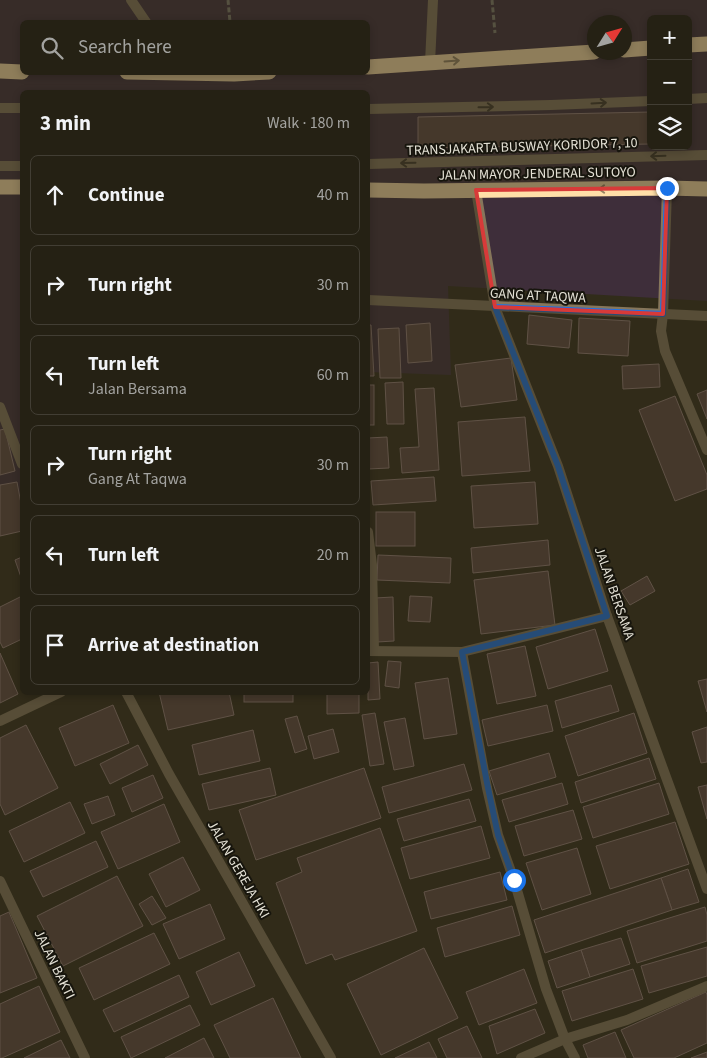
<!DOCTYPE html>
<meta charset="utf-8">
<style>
body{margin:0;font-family:"Source Sans 3",sans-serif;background:#2d291d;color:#f1f3f6}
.controls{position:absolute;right:15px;top:15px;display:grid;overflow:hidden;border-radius:8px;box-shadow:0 2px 8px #0003}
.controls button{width:45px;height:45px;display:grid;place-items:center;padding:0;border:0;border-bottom:1px solid #423e34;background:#252114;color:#f1f3f6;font:25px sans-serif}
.compass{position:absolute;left:587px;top:15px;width:45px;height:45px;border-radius:50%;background:#252114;box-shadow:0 2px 8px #0003;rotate:53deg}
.stop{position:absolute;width:15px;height:15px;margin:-11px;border:4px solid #1a73e8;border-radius:50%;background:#fff}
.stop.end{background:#1a73e8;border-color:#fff;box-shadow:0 1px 5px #0008}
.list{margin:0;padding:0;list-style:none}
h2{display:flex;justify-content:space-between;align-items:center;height:65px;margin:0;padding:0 20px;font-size:21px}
h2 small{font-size:16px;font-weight:400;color:#a3a3a0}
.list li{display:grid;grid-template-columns:32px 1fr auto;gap:15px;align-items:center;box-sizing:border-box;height:80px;margin:0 10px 10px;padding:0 10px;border:1px solid #423e34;border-radius:8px}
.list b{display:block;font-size:19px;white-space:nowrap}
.list p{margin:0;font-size:16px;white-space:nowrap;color:#a3a3a0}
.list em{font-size:16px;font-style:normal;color:#a3a3a0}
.icon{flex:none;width:28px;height:28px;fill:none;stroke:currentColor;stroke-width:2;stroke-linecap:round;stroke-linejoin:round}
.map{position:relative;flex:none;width:707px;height:1058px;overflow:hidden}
.search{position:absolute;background:#252114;box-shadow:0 2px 8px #0003;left:20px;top:20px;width:350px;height:55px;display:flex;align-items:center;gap:12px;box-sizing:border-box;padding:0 18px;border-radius:8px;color:#a3a3a0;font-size:19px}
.panel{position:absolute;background:#252114;box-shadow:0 2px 8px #0003;left:20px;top:90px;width:350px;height:605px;border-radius:8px}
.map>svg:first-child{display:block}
.commercial{fill:#3e2e3a;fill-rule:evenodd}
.building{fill:#5d4742;stroke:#987f7a}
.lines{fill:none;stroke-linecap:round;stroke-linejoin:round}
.path{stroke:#827e6f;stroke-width:3;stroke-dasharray:5 2.5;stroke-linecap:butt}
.lane{stroke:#86765b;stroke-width:10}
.street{stroke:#86765b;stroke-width:10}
.highway{stroke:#ffdfa8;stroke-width:15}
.oneway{stroke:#978462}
.oneway2{stroke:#3e3728}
.route{stroke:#1a73e8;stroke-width:6}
.marked{fill:none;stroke:#d73a39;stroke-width:4;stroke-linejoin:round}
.labels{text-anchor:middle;stroke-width:4;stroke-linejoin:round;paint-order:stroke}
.street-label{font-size:14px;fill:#e4e1d5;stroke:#17150d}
</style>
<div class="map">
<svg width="707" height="1058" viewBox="0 0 707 1058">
<rect width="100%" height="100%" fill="#312c1a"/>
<!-- commercial -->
<path class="commercial" d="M0,0H707V301L448,286L451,375L368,372V92H22V530L0,536ZM651,19H688V146H651ZM22,22H368V72H22ZM594,22H624V52H594Z"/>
<!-- building -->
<g class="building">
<path d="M651,112V144L418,148V117Z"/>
<path d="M529,315L572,320L569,348L527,344Z"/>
<path d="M579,318L630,321L628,356L578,353Z"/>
<path d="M430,323L432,361L408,363L406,325Z"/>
<path d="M368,325H371L374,376H368Z"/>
<path d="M399,328L401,378H380L378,329Z"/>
<path d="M511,358L517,400L461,407L455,365Z"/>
<path d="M659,364L660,387L623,389L622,366Z"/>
<path d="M403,382L404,424H387L385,383Z"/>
<rect x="368" y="385" width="6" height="40"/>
<path d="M434,388L439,470L402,473L400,448L419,447L415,389Z"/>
<path d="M707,390V419L697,394Z"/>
<path d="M675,396L707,475V489L675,501L639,410Z"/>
<path d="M525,417L530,471L462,476L458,422Z"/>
<path d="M5,429L15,471L0,475V430Z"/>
<path d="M387,437L389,468L368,469V438Z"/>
<path d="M434,477L436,501L373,505L371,481Z"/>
<path d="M17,482L22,509V531L0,536V485Z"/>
<path d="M535,482L538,524L474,528L471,486Z"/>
<rect x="376" y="512" width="39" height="34"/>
<path d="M548,540L550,565L473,573L471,548Z"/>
<path d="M378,555L451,558L450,583L377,580Z"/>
<path d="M22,557V580L15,560Z"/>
<path d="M548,571L555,625L481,634L474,580Z"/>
<path d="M647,576L655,591L630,605L621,591Z"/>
<path d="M22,596V639L3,648L0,642V607Z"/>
<path d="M410,596L432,597L430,622L408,621Z"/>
<path d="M393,597L394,641L377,642L375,598Z"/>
<path d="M595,629L608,671L548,689L536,647Z"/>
<path d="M525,646L536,696L497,704L487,654Z"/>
<path d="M0,653L18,694L0,703Z"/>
<path d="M388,661L401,662L399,688L385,686Z"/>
<path d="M378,662L380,699L368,700V663Z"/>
<path d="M448,678L457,734L424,739L415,683Z"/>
<path d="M707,679V712L698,681Z"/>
<path d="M611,685L619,711L562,728L555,701Z"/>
<path d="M159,692H229L234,715L168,730Z"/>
<rect x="244" y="692" width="49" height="10"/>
<path d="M327,692H359V713L327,714Z"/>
<path d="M113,705L129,743L75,766L59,728Z"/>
<path d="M547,705L553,731L488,746L482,720Z"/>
<path d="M375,713L384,764L370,766L362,715Z"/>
<path d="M634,713L647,753L578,776L565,736Z"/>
<path d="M297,716L307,749L295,753L285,719Z"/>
<path d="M405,718L414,766L394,770L384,722Z"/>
<path d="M26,725L58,788L5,815L0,804V738Z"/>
<path d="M707,727V762L701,763L692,732Z"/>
<path d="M333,729L339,752L314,759L308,736Z"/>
<path d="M253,730L260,761L199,775L192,745Z"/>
<path d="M138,745L148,765L110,784L100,764Z"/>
<path d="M549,753L556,777L497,795L489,771Z"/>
<path d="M649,758L656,779L581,803L575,782Z"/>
<path d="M464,764L472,790L389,813L382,787Z"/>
<path d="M270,768L276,795L209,810L202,784Z"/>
<path d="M364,768L381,818L256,860L239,810Z"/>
<path d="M153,775L163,798L132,812L122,788Z"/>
<path d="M562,783L568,804L509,822L502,800Z"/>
<path d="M659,783L669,814L593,838L583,807Z"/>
<path d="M707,785V819L698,787Z"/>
<path d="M108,796L115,815L92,824L84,804Z"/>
<path d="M469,799L476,821L404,841L397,819Z"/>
<path d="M70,802L85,833L24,862L9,831Z"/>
<path d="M164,804L180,842L118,869L101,832Z"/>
<path d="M573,810L582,839L524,856L515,826Z"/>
<path d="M675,822L689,864L610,889L596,846Z"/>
<path d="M481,826L490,858L410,879L401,848Z"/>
<path d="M380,828L417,931L335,960L332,954L306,964L276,883L302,872L297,858Z"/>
<path d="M96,841L108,867L43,897L30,871Z"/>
<path d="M577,848L591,894L542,910L526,863Z"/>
<path d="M183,857L200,890L166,907L149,874Z"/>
<path d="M688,869L699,902L672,910L661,878Z"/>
<path d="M500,872L507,900L431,919L424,892Z"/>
<path d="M117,876L143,926L63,966L37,916Z"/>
<path d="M661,878L672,910L545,953L534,920Z"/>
<path d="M152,896L166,918L152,925L139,904Z"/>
<path d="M210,904L225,939L179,959L163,924Z"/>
<path d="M512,906L520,935L445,957L437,928Z"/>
<path d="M705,907L707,915V941L637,963L627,931Z"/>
<path d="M9,912L37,978L0,993V916Z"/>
<path d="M154,933L170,964L94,1000L79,968Z"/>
<path d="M621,938L630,964L590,977L581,950Z"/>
<path d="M707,947V976L649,993L641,966Z"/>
<path d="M424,948L458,1018L381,1055L347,984Z"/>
<path d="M581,950L590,977L557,988L548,961Z"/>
<path d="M239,952L255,986L211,1005L196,972Z"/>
<path d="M524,969L537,1003L479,1025L466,992Z"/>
<path d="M633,969L643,999L572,1021L562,991Z"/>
<path d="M179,975L189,997L114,1032L103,1010Z"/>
<path d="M39,986L60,1032L2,1058H0V1004Z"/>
<path d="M706,992L707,995V1043L674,1058H634L621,1030Z"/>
<path d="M273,998L301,1058H230L214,1025Z"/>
<path d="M190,1005L200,1025L131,1058L121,1037Z"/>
<path d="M535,1009L545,1033L497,1054L489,1026Z"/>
<path d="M467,1026L482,1058H447L438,1039Z"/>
<path d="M615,1032L626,1058H588L583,1045Z"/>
<path d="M204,1038L214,1058H165Z"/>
<path d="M61,1040L70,1058H24Z"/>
<path d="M429,1042L437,1058H395Z"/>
<path d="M707,1052V1058H691Z"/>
</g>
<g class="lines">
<!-- path -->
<g class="path">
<path d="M228,0L230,22"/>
<path d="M492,0L495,33"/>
</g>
<!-- lane -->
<g class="lane">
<path d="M688,99L707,98"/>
<path d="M0,108H22"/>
<path d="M368,109L551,105L651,101"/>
<path d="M368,164L707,155"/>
<path d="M0,166H22"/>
</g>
<!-- street -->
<g class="street">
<path d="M131,0L146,22"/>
<path d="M430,63L433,0"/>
<path d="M667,188L663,314L661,331L665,351L707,450"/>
<path d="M476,190L495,307L558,466L607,616L707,889"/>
<path d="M368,300L707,316"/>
<path d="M0,407L22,464"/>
<path d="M368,532L372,565L374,651"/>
<path d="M368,651L462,652L607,616"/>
<path d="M462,652L487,788L498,835L514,880L546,989L565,1039L575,1058"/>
<path d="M126,692L169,774L331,1058"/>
<path d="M0,721L61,692"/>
<path d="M0,881L85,1058"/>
<path d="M521,1058L565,1039L627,1020L707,986"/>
</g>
<!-- highway -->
<g class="highway">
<path d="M688,45L707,44"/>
<path d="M624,50L651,48"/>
<path d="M368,67L594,52"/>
<path d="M0,71L22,72"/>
<path d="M127,72L234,74L269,72"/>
<path d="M0,187H22"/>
<path d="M368,190L424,191L667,188L707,189"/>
</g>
</g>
<!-- one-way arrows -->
<defs><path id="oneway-shaft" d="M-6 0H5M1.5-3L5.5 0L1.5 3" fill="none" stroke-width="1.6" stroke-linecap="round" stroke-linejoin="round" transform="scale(1.25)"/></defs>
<g class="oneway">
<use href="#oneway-shaft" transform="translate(452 61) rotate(-4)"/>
<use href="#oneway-shaft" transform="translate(606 189) rotate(179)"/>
</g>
<g class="oneway2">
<use href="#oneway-shaft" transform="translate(599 103) rotate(-3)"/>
<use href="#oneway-shaft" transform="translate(486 107) rotate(-1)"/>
<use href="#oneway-shaft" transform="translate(658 156) rotate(178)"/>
<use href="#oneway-shaft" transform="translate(408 163) rotate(179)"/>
</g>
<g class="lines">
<!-- route -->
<path class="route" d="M514,880L498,835L488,788L462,652L607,616L558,466L495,307L663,314L667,188"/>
</g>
<!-- marked area -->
<path d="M0 0H707V1058H0ZM667,188L663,314L495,307L476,190Z" fill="#312c1a" fill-opacity=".55" fill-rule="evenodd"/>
<path class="marked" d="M667,188L663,314L495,307L476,190Z"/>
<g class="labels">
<!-- street labels -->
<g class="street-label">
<text transform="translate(522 146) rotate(-2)" y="5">TRANSJAKARTA BUSWAY KORIDOR 7, 10</text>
<text transform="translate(537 173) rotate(-1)" y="5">JALAN MAYOR JENDERAL SUTOYO</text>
<text transform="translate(538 295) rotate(3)" y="5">GANG AT TAQWA</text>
<text transform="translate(615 593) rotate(71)" y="5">JALAN BERSAMA</text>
<text transform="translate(239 869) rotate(60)" y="5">JALAN GEREJA HKI</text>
<text transform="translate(55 964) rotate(64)" y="5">JALAN BAKTI</text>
</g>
</g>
</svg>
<div class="controls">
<button>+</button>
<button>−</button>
<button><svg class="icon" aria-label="layers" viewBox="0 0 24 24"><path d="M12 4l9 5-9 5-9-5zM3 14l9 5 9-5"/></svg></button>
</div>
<svg class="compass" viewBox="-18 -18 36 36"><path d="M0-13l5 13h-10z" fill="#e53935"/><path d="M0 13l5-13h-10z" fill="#a3a3a0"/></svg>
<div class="stop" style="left:514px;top:880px"></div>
<div class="stop end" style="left:667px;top:188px"></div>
<div class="search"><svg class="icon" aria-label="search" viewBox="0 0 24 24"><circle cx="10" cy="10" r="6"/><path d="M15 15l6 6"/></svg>Search here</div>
<section class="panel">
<h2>3 min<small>Walk · 180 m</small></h2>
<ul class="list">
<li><svg class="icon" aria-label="ahead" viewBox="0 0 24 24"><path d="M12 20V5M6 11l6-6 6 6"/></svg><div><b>Continue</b></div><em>40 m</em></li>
<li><svg class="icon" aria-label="right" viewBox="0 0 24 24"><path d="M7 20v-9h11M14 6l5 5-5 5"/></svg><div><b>Turn right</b></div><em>30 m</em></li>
<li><svg class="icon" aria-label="left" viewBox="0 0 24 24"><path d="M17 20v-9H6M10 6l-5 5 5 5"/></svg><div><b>Turn left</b><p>Jalan Bersama</p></div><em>60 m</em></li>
<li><svg class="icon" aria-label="right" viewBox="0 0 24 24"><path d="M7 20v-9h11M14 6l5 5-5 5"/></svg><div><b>Turn right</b><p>Gang At Taqwa</p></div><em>30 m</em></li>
<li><svg class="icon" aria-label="left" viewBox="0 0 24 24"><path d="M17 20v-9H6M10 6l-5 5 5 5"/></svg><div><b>Turn left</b></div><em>20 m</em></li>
<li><svg class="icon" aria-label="arrive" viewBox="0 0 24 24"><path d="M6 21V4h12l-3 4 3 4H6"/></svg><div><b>Arrive at destination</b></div></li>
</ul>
</section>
</div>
